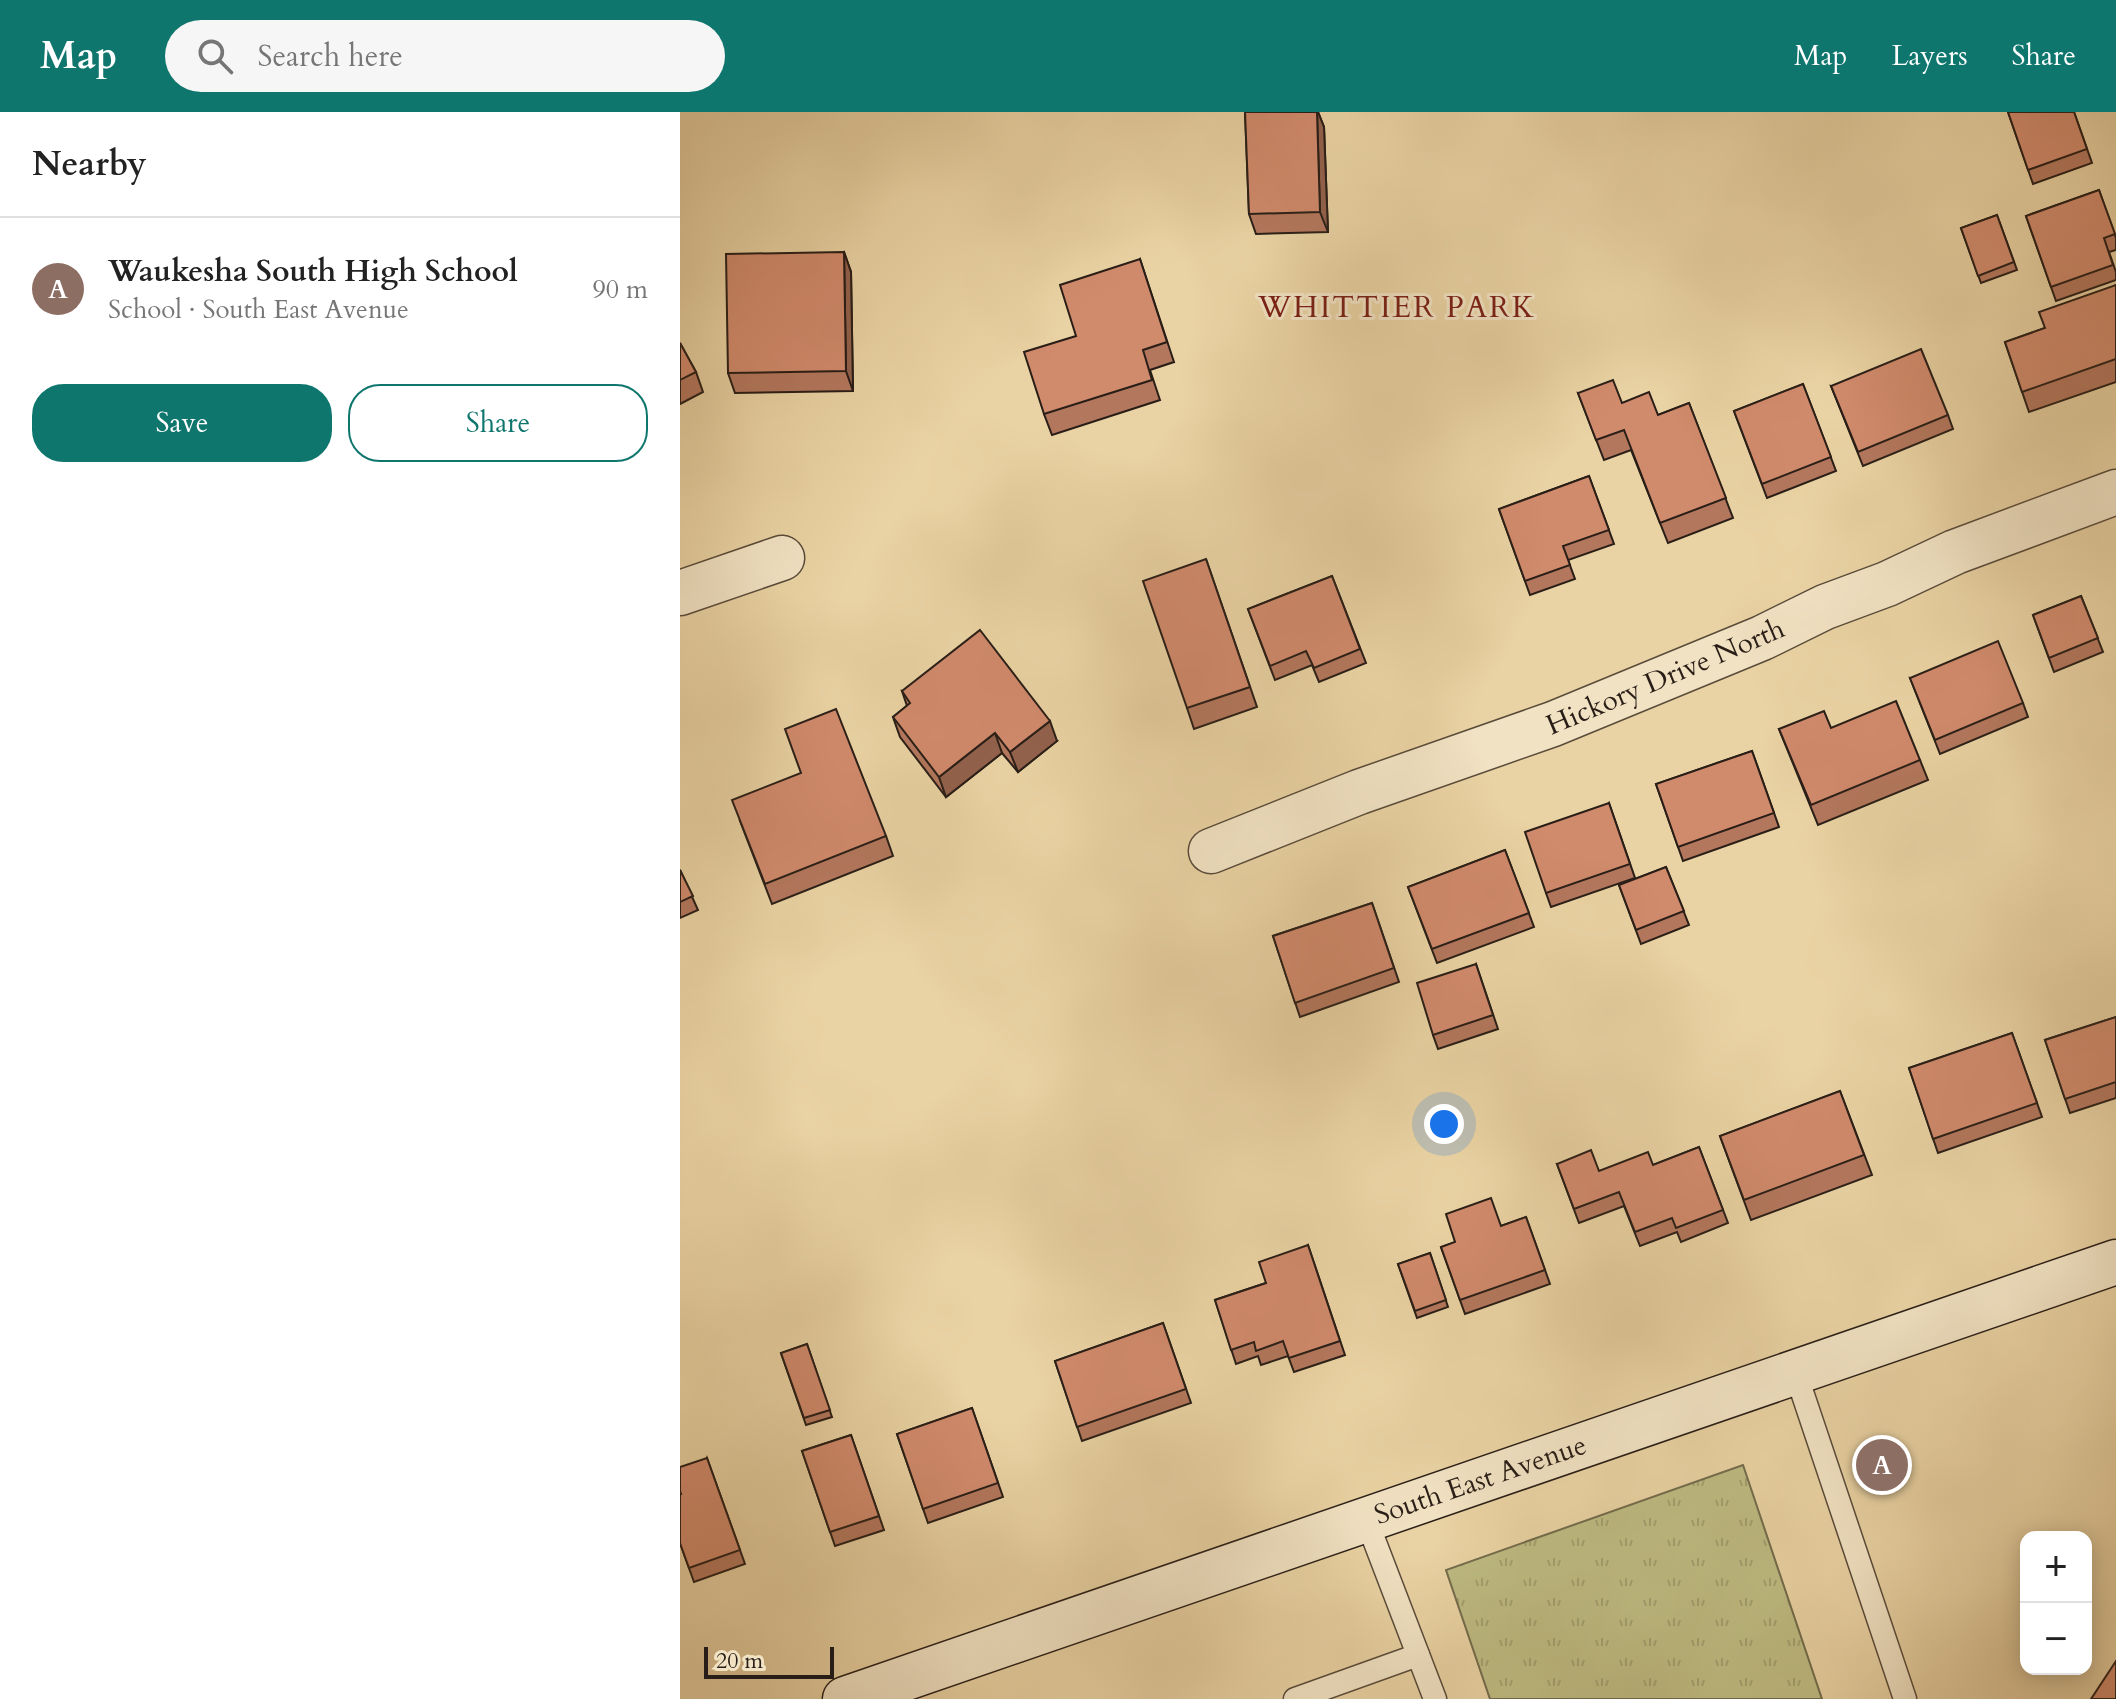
<!DOCTYPE html>
<meta charset="utf-8">
<style>
body{margin:0;font-family:Cardo,serif;background:#f6f6f6;color:#222}
.controls{position:absolute;right:24px;bottom:24px;display:grid;overflow:hidden;border-radius:16px;box-shadow:0 4px 20px #0003}
.controls button{width:72px;height:72px;display:grid;place-items:center;padding:0;border:0;border-bottom:2px solid #e0e0e0;background:#fff;color:#222;font:40px sans-serif}
.scale{position:absolute;left:24px;bottom:20px;width:130px;box-sizing:border-box;padding-left:8px;border:4px solid #291e17;border-top:0;font-size:22px;line-height:28px;white-space:nowrap;color:#291e17;-webkit-text-stroke:6px #f1e2c3;paint-order:stroke}
.you{position:absolute;left:764px;top:1012px;width:28px;height:28px;margin:-20px;border:6px solid #fff;border-radius:50%;background:#1a73e8;box-shadow:0 0 0 12px #1a73e833}
.badge{display:grid;place-items:center;width:52px;height:52px;border-radius:50%;background:#0f766e;color:#fff;font-size:26px;font-weight:700}
.pin{position:absolute;translate:-50% -50%;border:4px solid #fff;box-shadow:0 2px 8px #0006}
.list{margin:0;padding:0;list-style:none}
h2{display:flex;justify-content:space-between;align-items:center;height:104px;margin:0;padding:0 32px;font-size:34px}
h2 small{font-size:26px;font-weight:400;color:#767676}
.list li{display:grid;grid-template-columns:52px 1fr auto;gap:24px;align-items:center;box-sizing:border-box;height:144px;padding:0 32px;border-top:2px solid #e0e0e0}
.list b{display:block;font-size:30px;white-space:nowrap}
.list p{margin:0;font-size:26px;white-space:nowrap;color:#767676}
.list em{font-size:26px;font-style:normal;color:#767676}
.actions{display:flex;gap:16px;padding:24px 32px}
.actions a{flex:1;padding:18px 0;border:2px solid #0f766e;border-radius:32px;text-align:center;font-size:28px;color:#0f766e}
.actions .main{background:#0f766e;color:#fff}
.icon{flex:none;width:44px;height:44px;fill:none;stroke:currentColor;stroke-width:2;stroke-linecap:round;stroke-linejoin:round}
.map{position:relative;flex:none;width:1436px;height:1587px;overflow:hidden}
header{display:flex;align-items:center;gap:48px;box-sizing:border-box;height:112px;padding:0 40px;background:#0f766e;color:#fff}
header strong{font-size:38px}
nav{display:flex;gap:44px;margin-inline-start:auto;font-size:28px}
.search{width:560px;height:72px;background:#f6f6f6;display:flex;align-items:center;gap:20px;box-sizing:border-box;padding:0 28px;border-radius:44px;color:#767676;font-size:30px}
main{display:flex}
aside{flex:1;background:#fff}
.map>svg:first-child{display:block}
.grass{fill:url(#grass-tufts);stroke:#736c4c;stroke-width:2}
.lines{fill:none;stroke-linecap:round;stroke-linejoin:round}
.lane-casing{stroke:#594b3a;stroke-width:25}
.street-casing{stroke:#594b3a;stroke-width:47}
.secondary-casing{stroke:#291e17;stroke-width:47}
.lane{stroke:#f1e2c3;stroke-width:22}
.street{stroke:#f1e2c3;stroke-width:44}
.secondary{stroke:#f1e2c3;stroke-width:44}
.wall{fill:#b3775d;stroke:#291e17;stroke-width:2}
.shaded-wall{fill:#92614c;stroke:#291e17;stroke-width:2}
.building{fill:#d08a6c;stroke:#291e17;stroke-width:2}
.labels{text-anchor:middle;stroke-width:6;stroke-linejoin:round;paint-order:stroke}
.street-label{font-size:28px;fill:#291e17;stroke:#f1e2c3}
.neighbourhood-label{font-size:30px;letter-spacing:2px;fill:#7a1f14;stroke:#f1e2c3}
</style>
<header>
<strong>Map</strong>
<div class="search"><svg class="icon" aria-label="search" viewBox="0 0 24 24"><circle cx="10" cy="10" r="6"/><path d="M15 15l6 6"/></svg>Search here</div>
<nav><a>Map</a><a>Layers</a><a>Share</a></nav>
</header>
<main>
<aside>
<h2>Nearby<small></small></h2>
<ul class="list">
<li><span class="badge" style="background:#8d6e63">A</span><div><b>Waukesha South High School</b><p>School · South East Avenue</p></div><em>90 m</em></li>
</ul>
<div class="actions"><a class="main">Save</a><a>Share</a></div>
</aside>
<div class="map">
<svg width="1436" height="1587" viewBox="0 0 1436 1587">
<defs>
<pattern id="grass-tufts" width="24" height="20" patternUnits="userSpaceOnUse" patternTransform="scale(2)"><rect width="24" height="20" fill="#bdba81"/><path d="M3 7l-1-3M5 7V3M7 7l1-3M15 17l-1-3M17 17v-4M19 17l1-3" fill="none" stroke="#a29f6f"/></pattern>
</defs>
<rect width="100%" height="100%" fill="#e9d2a3"/>
<filter id="stains"><feTurbulence type="fractalNoise" baseFrequency=".0025" numOctaves="4"/><feColorMatrix values="0 0 0 0 .2 0 0 0 0 .09 0 0 0 0 .02 0 0 0 .5 -.17"/></filter>
<radialGradient id="worn" r=".72"><stop offset=".6" stop-color="#630" stop-opacity="0"/><stop offset="1" stop-color="#630" stop-opacity=".3"/></radialGradient>
<!-- grass -->
<path class="grass" d="M1063,1353L1142,1587H810L766,1458Z"/>
<g class="lines">
<defs>
<g id="lane">
<path d="M1115,1259L1225,1587"/>
<path d="M686,1407L755,1587"/>
<path d="M615,1587L738,1543"/>
</g>
<g id="street">
<path d="M0,481L102,446"/>
<path d="M531,739L679,680L873,612L1082,526L1145,495L1207,472L1275,440L1436,380"/>
</g>
<path id="secondary" d="M165,1587L1436,1150"/>
</defs>
<!-- lane casing -->
<use href="#lane" class="lane-casing"/>
<!-- street casing -->
<use href="#street" class="street-casing"/>
<!-- secondary casing -->
<use href="#secondary" class="secondary-casing"/>
<!-- lane -->
<use href="#lane" class="lane"/>
<!-- street -->
<use href="#street" class="street"/>
<!-- secondary -->
<use href="#secondary" class="secondary"/>
</g>
<!-- wall -->
<g class="wall">
<path d="M565,0H638L644,15L648,120L576,122L569,102Z"/>
<path d="M1328,0H1394L1412,51L1353,72Z"/>
<path d="M1419,78L1436,126V138L1429,140L1436,160V168L1376,189L1346,104Z"/>
<path d="M1317,103L1337,158L1301,171L1281,116Z"/>
<path d="M164,140L171,160L173,279L55,281L48,261Z"/>
<path d="M460,147L494,250L470,258L480,288L372,323L364,302L396,224Z"/>
<path d="M1436,173V270L1349,300L1325,230L1365,216Z"/>
<path d="M0,231L16,260L23,280L0,292Z"/>
<path d="M1123,272L1156,359L1087,386L1054,299Z"/>
<path d="M1151,274L1268,303L1273,317L1183,354Z"/>
<path d="M898,281L942,291L978,303L1009,291L1053,406L988,431L951,338L924,348Z"/>
<path d="M909,364L934,432L888,448L895,467L850,483L819,397Z"/>
<path d="M526,447L577,595L514,617L507,596Z"/>
<path d="M652,464L686,551L639,570L632,553L595,568L568,497Z"/>
<path d="M1401,484L1423,540L1374,560L1353,503Z"/>
<path d="M1230,566L1343,591L1348,605L1260,642Z"/>
<path d="M222,579L377,629L338,660L322,641L266,685L220,625L213,605L227,594Z"/>
<path d="M1151,616L1240,648L1248,668L1138,713L1099,617Z"/>
<path d="M1072,639L1099,715L1003,749L976,672Z"/>
<path d="M929,691L955,766L871,795L866,781Z"/>
<path d="M60,709L206,724L213,744L92,792Z"/>
<path d="M825,738L854,815L757,851L728,775Z"/>
<path d="M986,755L1009,813L961,832L939,773Z"/>
<path d="M0,758L18,798L0,806Z"/>
<path d="M692,791L719,870L620,905L593,824Z"/>
<path d="M796,852L818,917L758,937L753,923Z"/>
<path d="M1436,905V986L1390,1001L1365,928Z"/>
<path d="M1332,921L1362,1005L1258,1041L1229,956Z"/>
<path d="M1160,979L1192,1063L1071,1108L1040,1024Z"/>
<path d="M1019,1035L1048,1111L1001,1130L997,1120L960,1134L944,1094L899,1111L877,1052L919,1059L973,1053Z"/>
<path d="M846,1105L870,1172L785,1202L761,1135Z"/>
<path d="M628,1133L665,1243L614,1260L608,1244L581,1253L578,1244L556,1252L535,1188L586,1171Z"/>
<path d="M750,1141L768,1195L737,1206L718,1152Z"/>
<path d="M483,1211L511,1291L402,1329L375,1249Z"/>
<path d="M127,1232L152,1305L126,1313L101,1241Z"/>
<path d="M292,1296L323,1385L248,1411L217,1322Z"/>
<path d="M171,1323L204,1418L155,1434L122,1339Z"/>
<path d="M27,1346L65,1452L14,1470L0,1431Z"/>
</g>
<!-- shaded-wall -->
<g class="shaded-wall">
<path d="M637,0H638L644,15L648,120L640,100Z"/>
<path d="M164,140L171,160L173,279L166,259Z"/>
<path d="M370,609L377,629L338,660L330,640Z"/>
<path d="M315,621L322,641L266,685L259,665Z"/>
</g>
<!-- building -->
<g class="building">
<path d="M565,0H637L640,100L569,102Z"/>
<path d="M1328,0H1394L1407,37L1348,58Z"/>
<path d="M1419,78L1435,122L1424,126L1433,153L1371,175L1346,104Z"/>
<path d="M1317,103L1334,150L1298,164L1281,116Z"/>
<path d="M164,140L166,259L48,261L46,142Z"/>
<path d="M460,147L487,230L463,238L472,268L364,302L344,240L396,224L380,173Z"/>
<path d="M1436,173V247L1342,280L1325,230L1365,216L1359,200Z"/>
<path d="M0,231L16,260L0,268Z"/>
<path d="M1241,237L1268,303L1178,340L1151,274Z"/>
<path d="M933,268L942,291L969,280L978,303L1009,291L1046,386L980,411L944,318L916,328L898,281Z"/>
<path d="M1123,272L1151,345L1082,372L1054,299Z"/>
<path d="M909,364L929,418L883,434L890,453L845,469L819,397Z"/>
<path d="M526,447L570,575L507,596L463,469Z"/>
<path d="M652,464L680,537L634,556L626,539L590,554L568,497Z"/>
<path d="M1401,484L1418,526L1369,546L1353,503Z"/>
<path d="M300,518L370,609L330,640L315,621L259,665L213,605L230,591L222,579Z"/>
<path d="M1318,529L1343,591L1255,628L1230,566Z"/>
<path d="M1216,589L1240,648L1131,693L1099,617L1144,599L1151,616Z"/>
<path d="M156,597L206,724L85,772L52,688L121,661L105,617Z"/>
<path d="M1072,639L1094,701L998,735L976,672Z"/>
<path d="M929,691L950,752L866,781L845,720Z"/>
<path d="M825,738L849,801L752,837L728,775Z"/>
<path d="M986,755L1004,799L956,818L939,773Z"/>
<path d="M0,758L13,784L0,790Z"/>
<path d="M692,791L714,856L615,891L593,824Z"/>
<path d="M796,852L813,903L753,923L737,871Z"/>
<path d="M1436,905V970L1385,987L1365,928Z"/>
<path d="M1332,921L1357,991L1253,1027L1229,956Z"/>
<path d="M1160,979L1184,1043L1064,1088L1040,1024Z"/>
<path d="M1019,1035L1043,1098L996,1116L992,1106L955,1120L939,1080L894,1097L877,1052L911,1038L919,1059L968,1040L973,1053Z"/>
<path d="M811,1086L821,1114L846,1105L865,1158L780,1188L761,1135L775,1130L766,1102Z"/>
<path d="M628,1133L660,1229L609,1246L603,1229L576,1239L574,1230L551,1238L535,1188L586,1171L579,1150Z"/>
<path d="M750,1141L766,1188L735,1199L718,1152Z"/>
<path d="M483,1211L506,1277L397,1315L375,1249Z"/>
<path d="M127,1232L150,1298L124,1306L101,1241Z"/>
<path d="M292,1296L318,1371L243,1397L217,1322Z"/>
<path d="M171,1323L199,1404L150,1420L122,1339Z"/>
<path d="M27,1346L60,1438L9,1456L0,1431V1382H1L0,1379V1355Z"/>
<path d="M1436,1549V1587H1411Z"/>
</g>
<g class="labels">
<!-- street labels -->
<g class="street-label">
<text transform="translate(985 564) rotate(-23)" y="10">Hickory Drive North</text>
<text transform="translate(800 1367) rotate(-19)" y="10">South East Avenue</text>
</g>
<!-- neighbourhood labels -->
<g class="neighbourhood-label">
<text x="717" y="205">WHITTIER PARK</text>
</g>
</g>
<rect width="100%" height="100%" filter="url(#stains)"/>
<rect width="100%" height="100%" fill="url(#worn)"/>
</svg>
<div class="controls">
<button>+</button>
<button>−</button>
</div>
<div class="scale">20 m</div>
<div class="you"></div>
<div class="pin badge" style="left:1202px;top:1353px;background:#8d6e63">A</div>
</div>
</main>
